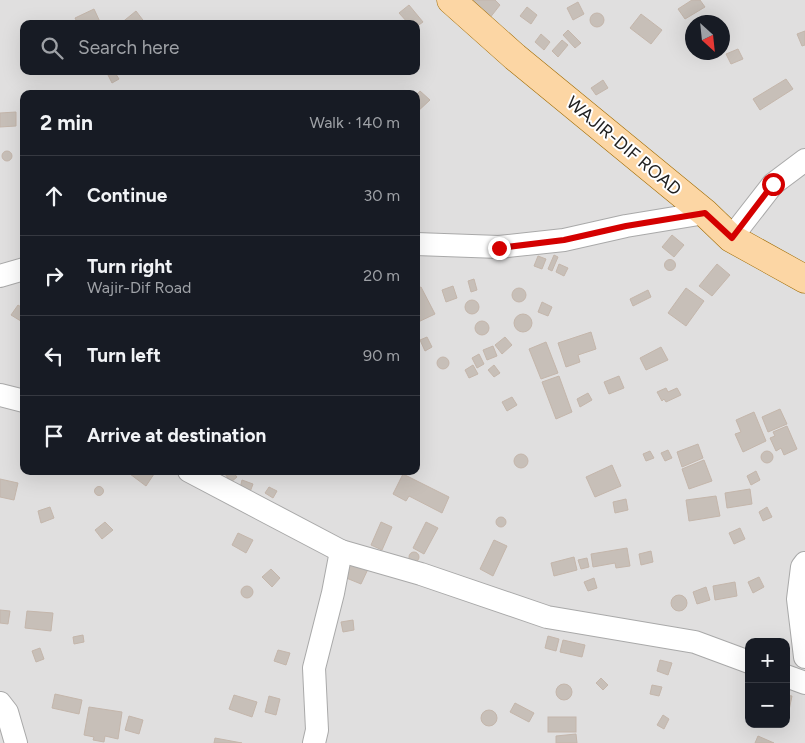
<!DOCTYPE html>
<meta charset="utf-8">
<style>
body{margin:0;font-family:Figtree,sans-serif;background:#20242c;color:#f1f3f6}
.controls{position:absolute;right:15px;bottom:15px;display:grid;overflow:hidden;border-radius:10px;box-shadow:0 5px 20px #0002}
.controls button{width:45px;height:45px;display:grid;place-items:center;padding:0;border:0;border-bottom:1px solid #363941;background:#171b24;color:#f1f3f6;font:25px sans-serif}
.compass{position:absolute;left:685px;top:15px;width:45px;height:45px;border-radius:50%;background:#171b24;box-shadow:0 5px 20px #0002;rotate:153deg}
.stop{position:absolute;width:15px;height:15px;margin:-11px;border:4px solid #d40000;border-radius:50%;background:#fff}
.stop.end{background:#d40000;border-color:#fff;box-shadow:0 1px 5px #0008}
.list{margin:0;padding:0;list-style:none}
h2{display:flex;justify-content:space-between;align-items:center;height:65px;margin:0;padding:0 20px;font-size:21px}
h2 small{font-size:16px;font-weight:400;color:#9ea1a6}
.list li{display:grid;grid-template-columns:32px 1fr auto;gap:15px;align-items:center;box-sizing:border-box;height:80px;padding:0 20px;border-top:1px solid #363941}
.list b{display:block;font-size:19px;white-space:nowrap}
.list p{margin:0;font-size:16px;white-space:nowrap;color:#9ea1a6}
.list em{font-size:16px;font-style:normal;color:#9ea1a6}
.icon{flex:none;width:28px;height:28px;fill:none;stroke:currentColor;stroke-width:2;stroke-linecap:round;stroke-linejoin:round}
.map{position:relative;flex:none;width:805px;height:743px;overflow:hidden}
.search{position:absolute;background:#171b24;box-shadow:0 5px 20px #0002;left:20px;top:20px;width:400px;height:55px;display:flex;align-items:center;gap:12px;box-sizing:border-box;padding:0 18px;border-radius:10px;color:#9ea1a6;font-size:19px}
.panel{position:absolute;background:#171b24;box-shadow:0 5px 20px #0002;left:20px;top:90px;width:400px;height:385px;border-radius:10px}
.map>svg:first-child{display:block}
.residential{fill:#e0dfdf;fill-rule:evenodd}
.building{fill:#c7bfb8;stroke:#c4b6ab}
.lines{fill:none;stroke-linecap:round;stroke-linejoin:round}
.minor-casing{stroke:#a9a9a9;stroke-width:24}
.major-casing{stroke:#a06b00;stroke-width:29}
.minor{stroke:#fff;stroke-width:22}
.major{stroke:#fcd6a4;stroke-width:28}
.route{stroke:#d40000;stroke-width:6}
.labels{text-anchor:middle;stroke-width:4;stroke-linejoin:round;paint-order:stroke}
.street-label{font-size:18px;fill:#222;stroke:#fff}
</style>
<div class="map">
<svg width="805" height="743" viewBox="0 0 805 743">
<rect width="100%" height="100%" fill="#f2efe9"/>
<!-- residential -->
<path class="residential" d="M0,0H805V743H0ZM692,22H722V52H692ZM24,24H416V71H24ZM24,94H416V471H24ZM749,642H786V724H749Z"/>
<!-- building -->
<g class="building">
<path d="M465,0H495L500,5L489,19Z"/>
<path d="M692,0H700L705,7L685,19L678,9Z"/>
<path d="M578,2L584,14L573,20L567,8Z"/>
<path d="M409,5L423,22L416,27V24H409L399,13Z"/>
<path d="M527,7L537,15L531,24L520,16Z"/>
<path d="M94,9L101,24H78L75,18Z"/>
<path d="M136,11L146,24H120Z"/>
<circle cx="597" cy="20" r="7"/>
<path d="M641,14L662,30L651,44L630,28Z"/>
<path d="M568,30L581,43L575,48L563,35Z"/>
<path d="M805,31V45L802,46L797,34Z"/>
<path d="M541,34L550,42L544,50L535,42Z"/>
<path d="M562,40L568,45L558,57L552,51Z"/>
<path d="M738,49L743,59L731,64L726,54Z"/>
<path d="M110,71H114L119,79L112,83L107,73Z"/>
<path d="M786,79L793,89L760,110L753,99Z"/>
<path d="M603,80L608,88L596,95L591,88Z"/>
<path d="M420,91L430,100L416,113V95Z"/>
<path d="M16,112V126L0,127V113Z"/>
<circle cx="7" cy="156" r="5"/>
<path d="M672,235L684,245L674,257L662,247Z"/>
<path d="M554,255L558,257L552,271L548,269Z"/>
<path d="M538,256L546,259L542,269L534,266Z"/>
<circle cx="670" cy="265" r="5.5"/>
<path d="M559,264L568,268L564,276L556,272Z"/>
<path d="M717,264L730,275L712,296L699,286Z"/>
<path d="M474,279L477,290L471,292L468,281Z"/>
<path d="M453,286L457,298L446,302L442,290Z"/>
<path d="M421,287L435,314L416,323V289Z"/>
<path d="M686,288L704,301L686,326L668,313Z"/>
<circle cx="519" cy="295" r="7"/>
<path d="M648,290L651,297L633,306L630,299Z"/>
<circle cx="472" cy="307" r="7"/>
<path d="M542,302L552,307L548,316L538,312Z"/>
<path d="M18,305L24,309V323L11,315Z"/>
<circle cx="523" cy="323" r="9"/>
<circle cx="482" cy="328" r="7"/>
<path d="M591,332L596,349L578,355L580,362L566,367L558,343Z"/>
<path d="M427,337L432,347L425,351L420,340Z"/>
<path d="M505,337L512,345L502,354L495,345Z"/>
<path d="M546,342L558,373L541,379L529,349Z"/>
<path d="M493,346L497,356L487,360L483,350Z"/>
<path d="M661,347L668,360L646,370L640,358Z"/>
<path d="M479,354L484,364L477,368L472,358Z"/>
<circle cx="443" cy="363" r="6"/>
<path d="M473,365L478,374L469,378L465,370Z"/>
<path d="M494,365L500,373L494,377L488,370Z"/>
<path d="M559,376L572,412L556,419L542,382Z"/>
<path d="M619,376L624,388L609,394L604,382Z"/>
<path d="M666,388L668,392L677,388L681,395L666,402L664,399L662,401L657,392Z"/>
<path d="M588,393L592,400L580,407L577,399Z"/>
<path d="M512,397L517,405L507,411L502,402Z"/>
<path d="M780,409L787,424L768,432L762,417Z"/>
<path d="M754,412L766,441L743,452L735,434L741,432L736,420Z"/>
<path d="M787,426L797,449L784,455L781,448L776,451L770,438L775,436L773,432Z"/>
<path d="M698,444L703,458L682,467L677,452Z"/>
<path d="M668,450L672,458L665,461L661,453Z"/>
<circle cx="767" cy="457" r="6"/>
<path d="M650,451L654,458L646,461L643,454Z"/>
<circle cx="521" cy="461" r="7"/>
<path d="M704,460L712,481L689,489L682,469Z"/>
<path d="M612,465L621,486L595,497L586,477Z"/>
<path d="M126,471H149L154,474L146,486Z"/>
<path d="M229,471H232L237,477L231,482L225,474Z"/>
<path d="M756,471L760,480L751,485L747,476Z"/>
<path d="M403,474L449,497L442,513L409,496L406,501L393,494Z"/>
<path d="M0,479L18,483L14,500L0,497Z"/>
<path d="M242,480L253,484L250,492L240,488Z"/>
<circle cx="99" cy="491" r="4.5"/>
<path d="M269,487L277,491L273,498L265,493Z"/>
<path d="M750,489L752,504L727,508L725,493Z"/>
<path d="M716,496L720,516L689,521L686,500Z"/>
<path d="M626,499L628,510L615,513L613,502Z"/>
<path d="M50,507L54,518L41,523L38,511Z"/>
<path d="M767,507L772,517L763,521L759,512Z"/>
<circle cx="501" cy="522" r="5"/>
<path d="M105,522L113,530L102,539L95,530Z"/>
<path d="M381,522L392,527L382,550L371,545Z"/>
<path d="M426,522L438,528L424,554L413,548Z"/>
<path d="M740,528L745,539L734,544L729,533Z"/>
<path d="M238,533L253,540L246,553L232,545Z"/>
<path d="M494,540L507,546L493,576L480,569Z"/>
<path d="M627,548L630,566L616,568L615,563L593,567L591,554Z"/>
<path d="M651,551L653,562L641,565L639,554Z"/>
<circle cx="414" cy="557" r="5"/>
<path d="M574,557L577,570L554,576L551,563Z"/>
<path d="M587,558L589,567L581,569L578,560Z"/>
<path d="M346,560L368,569L361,584L339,575Z"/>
<path d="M271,569L280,578L272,587L262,577Z"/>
<path d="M759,577L764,587L753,593L748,582Z"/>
<path d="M594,578L597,588L588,591L584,582Z"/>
<path d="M735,582L737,596L715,600L713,586Z"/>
<circle cx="247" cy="592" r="6"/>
<path d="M706,587L710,600L697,604L693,592Z"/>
<circle cx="679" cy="603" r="8"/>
<path d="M0,610L10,611L8,624L0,623Z"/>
<path d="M27,611L53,613L51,631L25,628Z"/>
<path d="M353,620L354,630L343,632L341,622Z"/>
<path d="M83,635L84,642L74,644L73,637Z"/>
<path d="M548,636L559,639L556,651L545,648Z"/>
<path d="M563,640L585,645L582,657L560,652Z"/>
<path d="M40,648L44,659L36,662L32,651Z"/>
<path d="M278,650L290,653L286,665L274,661Z"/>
<path d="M660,660L672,663L668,675L657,671Z"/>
<path d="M601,678L608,685L603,690L596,683Z"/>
<circle cx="564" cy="692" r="8"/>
<path d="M652,685L662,687L659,696L650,694Z"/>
<path d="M55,694L82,700L79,714L52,708Z"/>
<path d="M234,695L257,702L252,717L229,709Z"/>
<path d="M786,695L792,696L788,715H786Z"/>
<path d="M269,696L280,699L276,715L265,712Z"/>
<path d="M515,703L534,713L529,722L510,712Z"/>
<path d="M89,707L122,712L118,739L105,736L104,742L93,740L94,737L84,735Z"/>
<circle cx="489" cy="718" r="8"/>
<path d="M663,715L669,719L664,729L657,725Z"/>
<path d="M129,716L143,720L139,734L125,730Z"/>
<rect x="548" y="717" width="28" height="15"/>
<path d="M576,734L577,743H556V736Z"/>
<path d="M758,736L774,743H755Z"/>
<path d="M215,738L242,743H214Z"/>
</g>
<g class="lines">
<defs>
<g id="minor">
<path d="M731,238L773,184L805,160"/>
<path d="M416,244L499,247L564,240L626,226L705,213"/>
<path d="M0,276L24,269"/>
<path d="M0,395L24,401"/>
<path d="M189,471L341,551L421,574L547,617L695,642L749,662"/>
<path d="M805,563L802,567L798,599L805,657"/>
<path d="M786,676L805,683"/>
<path d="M0,703L7,712L16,743"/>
<path d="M314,743L317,730L314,668L333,593L341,551"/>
</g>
<path id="major" d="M451,0L515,57L705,213L731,238L805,279"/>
</defs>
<!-- minor casing -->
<use href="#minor" class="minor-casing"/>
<!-- major casing -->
<use href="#major" class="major-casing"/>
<!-- minor -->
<use href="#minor" class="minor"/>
<!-- major -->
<use href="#major" class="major"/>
</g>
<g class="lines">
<!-- route -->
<path class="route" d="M499,248L564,240L626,226L705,213L732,238L773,184"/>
</g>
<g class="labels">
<!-- street labels -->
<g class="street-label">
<text transform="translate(624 146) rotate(40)" y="6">WAJIR-DIF ROAD</text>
</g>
</g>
</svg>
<div class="controls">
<button>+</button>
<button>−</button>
</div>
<svg class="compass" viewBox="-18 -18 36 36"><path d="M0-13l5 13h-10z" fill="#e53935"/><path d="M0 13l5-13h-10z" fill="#9ea1a6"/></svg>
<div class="stop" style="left:773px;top:184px"></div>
<div class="stop end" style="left:499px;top:248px"></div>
<div class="search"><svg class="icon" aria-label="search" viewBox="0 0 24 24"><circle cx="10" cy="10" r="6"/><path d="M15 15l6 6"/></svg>Search here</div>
<section class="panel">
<h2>2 min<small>Walk · 140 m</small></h2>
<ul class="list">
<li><svg class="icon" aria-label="ahead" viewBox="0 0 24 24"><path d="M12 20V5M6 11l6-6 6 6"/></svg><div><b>Continue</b></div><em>30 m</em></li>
<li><svg class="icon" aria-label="right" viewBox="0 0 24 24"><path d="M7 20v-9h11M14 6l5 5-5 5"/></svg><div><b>Turn right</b><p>Wajir-Dif Road</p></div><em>20 m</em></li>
<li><svg class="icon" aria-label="left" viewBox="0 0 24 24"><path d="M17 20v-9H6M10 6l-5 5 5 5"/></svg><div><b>Turn left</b></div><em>90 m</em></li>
<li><svg class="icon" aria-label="arrive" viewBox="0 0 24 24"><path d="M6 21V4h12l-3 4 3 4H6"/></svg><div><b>Arrive at destination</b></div></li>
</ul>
</section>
</div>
